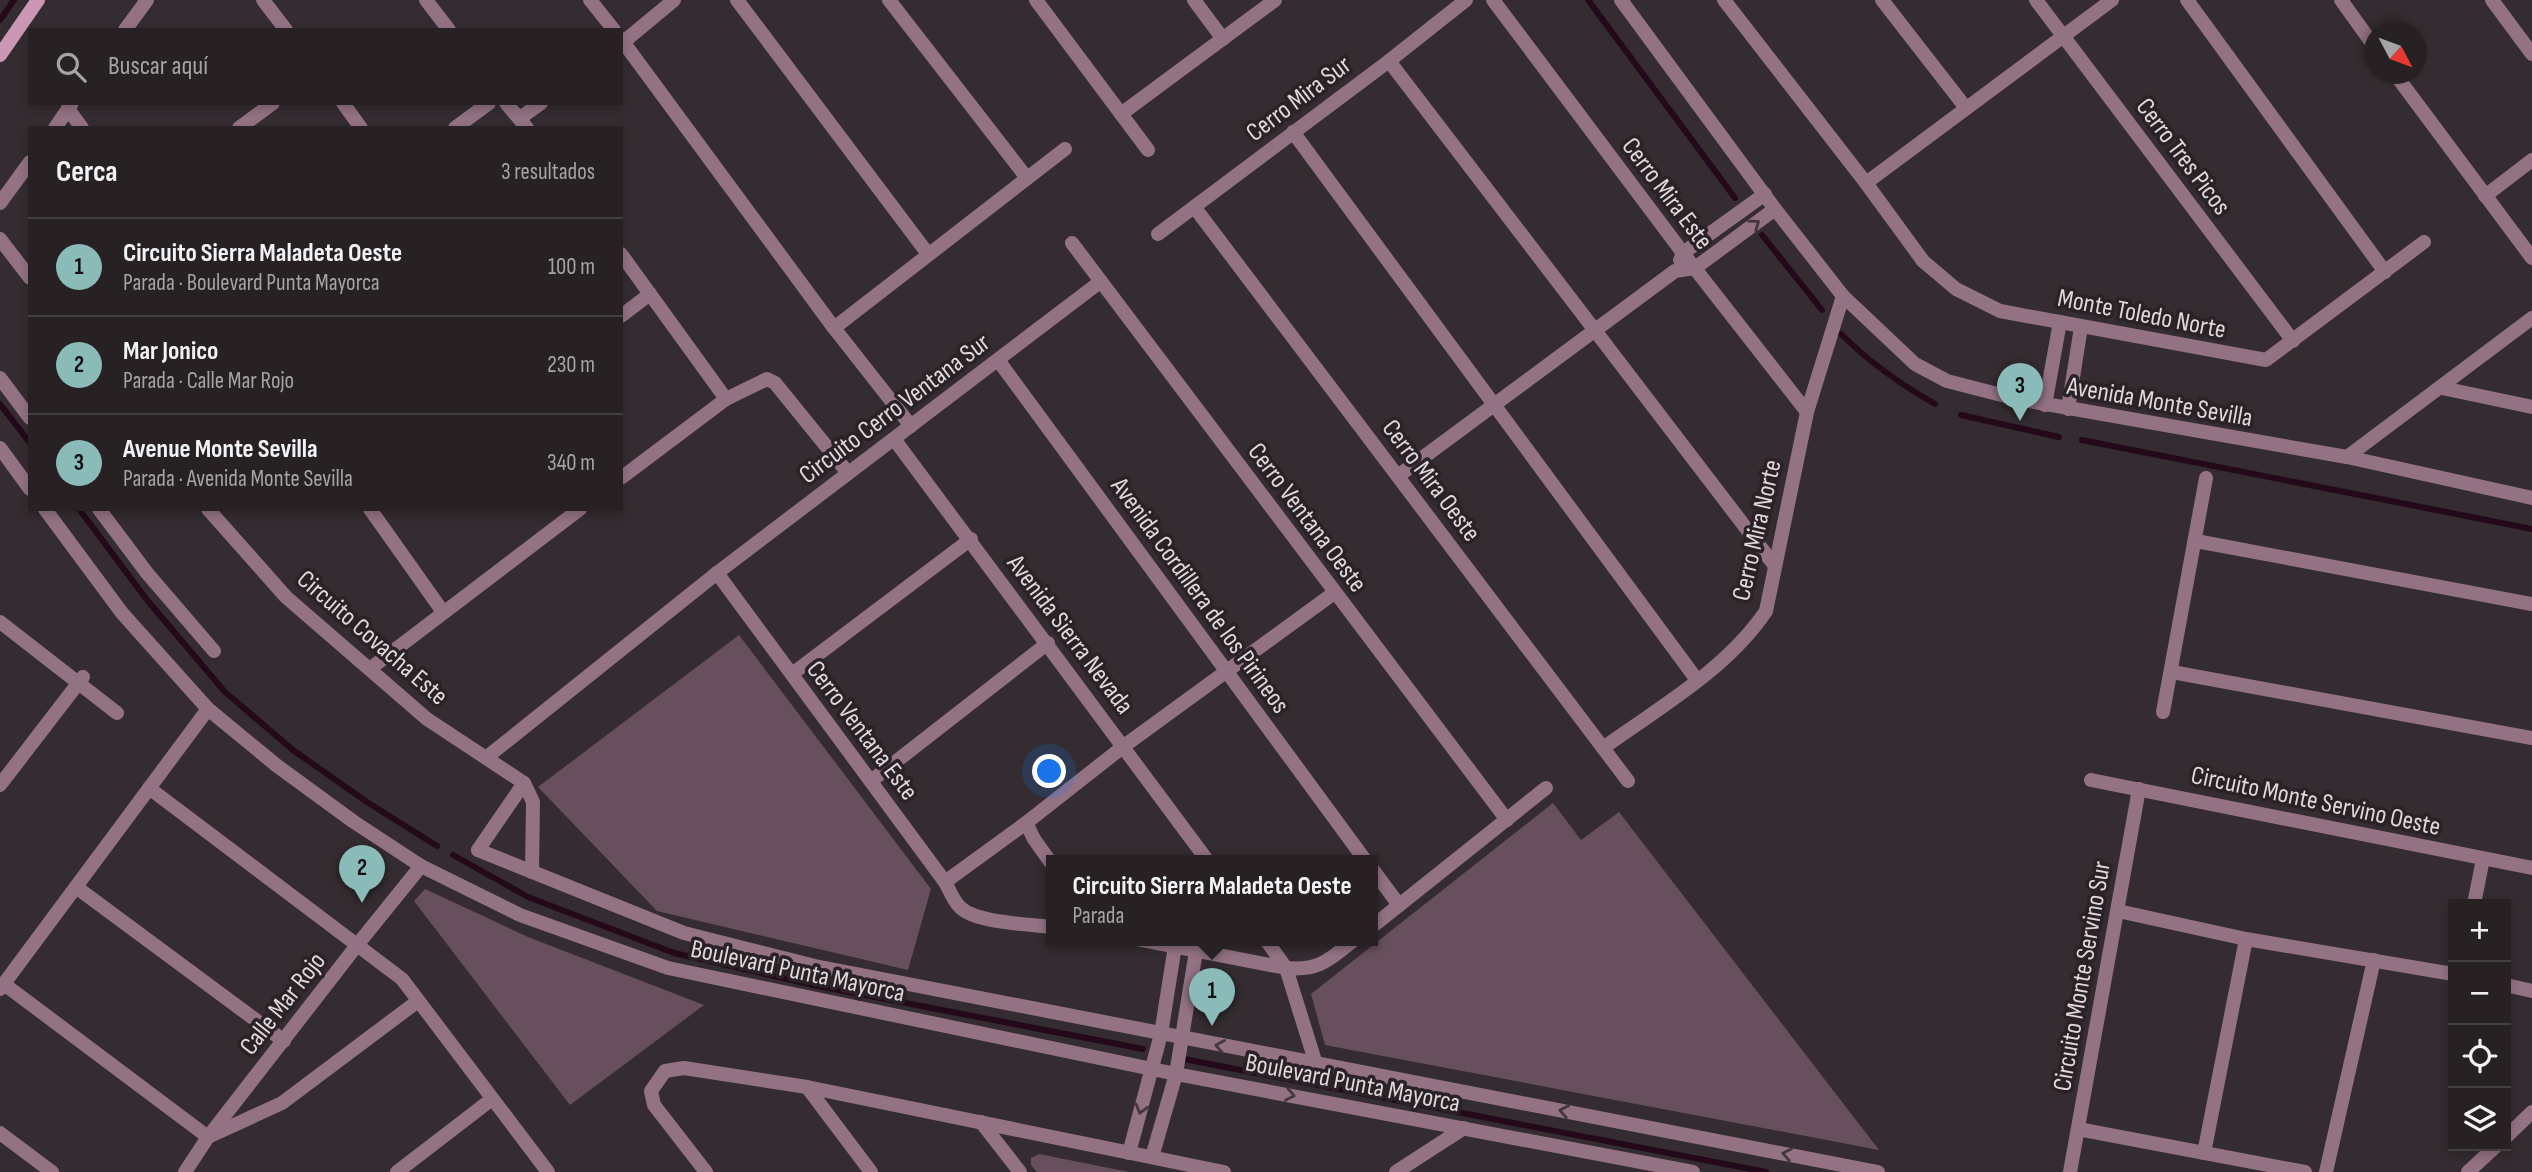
<!DOCTYPE html>
<html lang="es">
<meta charset="utf-8">
<style>
body{margin:0;font-family:"Sofia Sans Condensed",sans-serif;background:#2f292c;color:#f1f3f6}
.controls{position:absolute;right:21px;bottom:21px;display:grid;overflow:hidden;border-radius:0px;box-shadow:0 4px 10px #0003}
.controls button{width:63px;height:63px;display:grid;place-items:center;padding:0;border:0;border-bottom:2px solid #433e41;background:#272124;color:#f1f3f6;font:35px sans-serif}
.compass{position:absolute;left:2364px;top:21px;width:63px;height:63px;border-radius:50%;background:#272124;box-shadow:0 4px 10px #0003;rotate:131deg}
.you{position:absolute;left:1050px;top:772px;width:24px;height:24px;margin:-18px;border:5px solid #fff;border-radius:50%;background:#1a73e8;box-shadow:0 0 0 10px #1a73e833}
.badge{display:grid;place-items:center;width:46px;height:46px;border-radius:50%;background:#8bbbb9;color:#111;font-size:23px;font-weight:700}
.pin{position:absolute;translate:-50% -58px;filter:drop-shadow(0 2px 4px #0008)}
.pin::after{content:'';position:absolute;top:37px;width:24px;height:21px;background:inherit;clip-path:polygon(0 0,100% 0,50% 100%)}
.popup{position:absolute;left:1046px;top:855px;width:332px;height:91px;box-sizing:border-box;display:grid;place-content:center;border-radius:0px;background:#272124;filter:drop-shadow(0 2px 5px #0005);font-size:23px;white-space:nowrap;color:#a4a3a6}
.popup b{font-size:26px;color:#f1f3f6}
.popup::after{content:'';position:absolute;left:50%;top:100%;margin-left:-14px;border:14px solid transparent;border-top-color:#272124}
.list{margin:0;padding:0;list-style:none}
h2{display:flex;justify-content:space-between;align-items:center;height:91px;margin:0;padding:0 28px;font-size:30px}
h2 small{font-size:23px;font-weight:400;color:#a4a3a6}
.list li{display:grid;grid-template-columns:46px 1fr auto;gap:21px;align-items:center;box-sizing:border-box;height:98px;padding:0 28px;border-top:2px solid #433e41}
.list b{display:block;font-size:26px;white-space:nowrap}
.list p{margin:0;font-size:23px;white-space:nowrap;color:#a4a3a6}
.list em{font-size:23px;font-style:normal;color:#a4a3a6}
.icon{flex:none;width:38px;height:38px;fill:none;stroke:currentColor;stroke-width:2;stroke-linecap:round;stroke-linejoin:round}
.map{position:relative;flex:none;width:2532px;height:1172px;overflow:hidden}
.search{position:absolute;background:#272124;box-shadow:0 4px 10px #0003;left:28px;top:28px;width:595px;height:77px;display:flex;align-items:center;gap:18px;box-sizing:border-box;padding:0 24px;border-radius:0px;color:#a4a3a6;font-size:26px}
.panel{position:absolute;background:#272124;box-shadow:0 4px 10px #0003;left:28px;top:126px;width:595px;height:385px;border-radius:0px}
.map>svg:first-child{display:block}
.green{fill:#684f5d}
.lines{fill:none;stroke-linecap:round;stroke-linejoin:round}
.stream{stroke:#230919;stroke-width:6}
.minor{stroke:#937284;stroke-width:14}
.tertiary{stroke:#937284;stroke-width:14}
.secondary{stroke:#cc97b5;stroke-width:14}
.oneway{stroke:#44363e}
.labels{text-anchor:middle;stroke-width:7;stroke-linejoin:round;paint-order:stroke}
.street-label{font-size:26px;fill:#ded9dc;stroke:#2a2226}
</style>
<div class="map">
<svg width="2532" height="1172" viewBox="0 0 2532 1172">
<rect width="100%" height="100%" fill="#342c30"/>
<!-- green -->
<g class="green">
<path d="M739,635L931,889L908,970L657,911L538,787Z"/>
<path d="M1553,803L1581,840L1619,812L1879,1150L1325,1045L1311,994Z"/>
<path d="M425,889L528,937L704,1005L570,1105L414,901Z"/>
<path d="M1039,1154L1129,1172H1037L1031,1165V1158Z"/>
</g>
<g class="lines">
<!-- stream -->
<g class="stream">
<path d="M1588,0L1735,198"/>
<path d="M0,20L14,0"/>
<path d="M1762,235L1822,310"/>
<path d="M1841,334C1870,363 1900,384 1935,404"/>
<path d="M0,404L30,443"/>
<path d="M1961,415L2059,437"/>
<path d="M2082,440L2532,529"/>
<path d="M79,509L147,600L225,692L293,750L367,802L437,846"/>
<path d="M453,855L528,897L674,953L813,985L1143,1049"/>
<path d="M1184,1059L1766,1172"/>
</g>
<!-- minor -->
<g class="minor">
<path d="M263,0L286,30"/>
<path d="M426,0L449,30"/>
<path d="M590,0L614,30"/>
<path d="M737,0L928,254"/>
<path d="M889,0L1027,178"/>
<path d="M1036,0L1148,150"/>
<path d="M1194,0L1223,39"/>
<path d="M1493,0L1689,261L1807,412"/>
<path d="M1724,0L1866,183L1923,261L1956,289L2000,311L2266,360L2424,242"/>
<path d="M1882,0L1966,108"/>
<path d="M2036,0L2293,341"/>
<path d="M2187,0L2385,272"/>
<path d="M2341,0L2374,46"/>
<path d="M2492,0L2532,54"/>
<path d="M125,30L147,0"/>
<path d="M621,39L834,328L911,426"/>
<path d="M621,44L674,0"/>
<path d="M1389,61L1775,566"/>
<path d="M2395,74L2532,258"/>
<path d="M343,103L361,128"/>
<path d="M506,103L527,128"/>
<path d="M68,109L82,128"/>
<path d="M1121,114L1275,0"/>
<path d="M520,118L541,103"/>
<path d="M55,128L72,103"/>
<path d="M239,128L273,103"/>
<path d="M455,128L489,103"/>
<path d="M1293,132L1697,680"/>
<path d="M1866,183L2112,0"/>
<path d="M2485,196L2532,160"/>
<path d="M0,203L30,162"/>
<path d="M1195,208L1628,781"/>
<path d="M1158,234L1389,61L1466,0"/>
<path d="M0,239L30,278"/>
<path d="M1072,243L1507,820"/>
<path d="M621,254L726,399"/>
<path d="M1680,260L1683,253L1765,194"/>
<path d="M621,316L650,294"/>
<path d="M834,328L1065,149"/>
<path d="M998,360L1365,860"/>
<path d="M2442,388L2532,407"/>
<path d="M2045,405L2060,322"/>
<path d="M2068,409L2081,327"/>
<path d="M894,439L1207,860"/>
<path d="M2347,457L2532,318"/>
<path d="M1398,476L1675,271L1695,268L1775,209"/>
<path d="M621,478L726,399L767,379L775,383L848,473"/>
<path d="M208,509L286,597L427,719L524,783L533,802L532,872"/>
<path d="M370,509L443,612"/>
<path d="M2196,541L2532,604"/>
<path d="M717,573L945,882C949,889 953,900 959,906C973,923 1029,924 1051,927"/>
<path d="M0,622L117,713"/>
<path d="M371,668L580,509"/>
<path d="M2172,672L2532,738"/>
<path d="M792,674L971,539"/>
<path d="M2163,712L2206,478"/>
<path d="M1603,748C1660,707 1727,669 1766,611L1807,412L1843,296"/>
<path d="M487,757L717,573L1100,282"/>
<path d="M2091,780L2532,868"/>
<path d="M871,781L1048,643"/>
<path d="M0,785L83,677"/>
<path d="M149,788L402,979L548,1172"/>
<path d="M1026,823L1034,839L1051,863"/>
<path d="M478,850L524,783"/>
<path d="M1373,870L1399,905"/>
<path d="M945,882L1026,823L1124,746L1334,593"/>
<path d="M76,887L284,1041"/>
<path d="M2474,904L2483,859"/>
<path d="M2118,911L2246,939L2453,974"/>
<path d="M1373,926L1546,788"/>
<path d="M1141,940L1286,968C1319,971 1329,960 1354,940"/>
<path d="M1266,940L1286,968L1316,1064"/>
<path d="M4,984L208,1137L282,1103L418,1001"/>
<path d="M2506,985L2532,991"/>
<path d="M0,989L208,709"/>
<path d="M807,1087L871,1172"/>
<path d="M981,1122L1020,1172"/>
<path d="M2078,1129L2305,1172"/>
<path d="M0,1133L52,1172"/>
<path d="M2506,1137L2532,1112"/>
<path d="M1129,1153L1161,1034L1175,946"/>
<path d="M2204,1153L2246,939"/>
<path d="M1152,1157L1176,1074L1196,951"/>
<path d="M185,1172L208,1137L358,944L421,866"/>
<path d="M397,1172L492,1099"/>
<path d="M706,1172L654,1105L651,1091L665,1071L684,1068L807,1087L1224,1172"/>
<path d="M1396,1172L1464,1128"/>
<path d="M2070,1172L2139,789"/>
<path d="M2326,1172L2374,960"/>
<path d="M2468,1172L2496,1146"/>
</g>
<!-- tertiary -->
<g class="tertiary">
<path d="M1621,0L1775,209L1843,296L1915,364L1947,381L2017,399L2347,457L2532,498"/>
<path d="M0,378L30,418"/>
<path d="M0,448L30,489"/>
<path d="M45,509L122,613L208,709L276,765L354,822L421,866L520,915L668,968L1176,1074L1693,1172"/>
<path d="M99,509L147,573L214,651"/>
<path d="M478,850L684,933L815,966L1878,1172"/>
</g>
<!-- secondary -->
<path class="secondary" d="M0,55L38,0"/>
</g>
<!-- one-way arrows -->
<defs><path id="oneway-chevron" d="M-2-3.5L2.5 0L-2 3.5" fill="none" stroke-width="1.6" stroke-linecap="round" stroke-linejoin="round" transform="scale(1.75)"/></defs>
<g class="oneway">
<use href="#oneway-chevron" transform="translate(1755 224) rotate(-36)"/>
<use href="#oneway-chevron" transform="translate(1220 1046) rotate(-170)"/>
<use href="#oneway-chevron" transform="translate(1290 1095) rotate(11)"/>
<use href="#oneway-chevron" transform="translate(1141 1109) rotate(105)"/>
<use href="#oneway-chevron" transform="translate(1564 1111) rotate(-169)"/>
<use href="#oneway-chevron" transform="translate(1787 1154) rotate(-169)"/>
</g>
<g class="labels">
<!-- street labels -->
<g class="street-label">
<text transform="translate(1298 98) rotate(-37)" y="9">Cerro Mira Sur</text>
<text transform="translate(2184 156) rotate(53)" y="9">Cerro Tres Picos</text>
<text transform="translate(1668 193) rotate(53)" y="9">Cerro Mira Este</text>
<text transform="translate(2142 313) rotate(11)" y="9">Monte Toledo Norte</text>
<text transform="translate(2160 401) rotate(10)" y="9">Avenida Monte Sevilla</text>
<text transform="translate(894 408) rotate(-37)" y="9">Circuito Cerro Ventana Sur</text>
<text transform="translate(1432 480) rotate(53)" y="9">Cerro Mira Oeste</text>
<text transform="translate(1308 517) rotate(53)" y="9">Cerro Ventana Oeste</text>
<text transform="translate(1756 530) rotate(-77)" y="9">Cerro Mira Norte</text>
<text transform="translate(1201 595) rotate(54)" y="9">Avenida Cordillera de los Pirineos</text>
<text transform="translate(1071 634) rotate(53)" y="9">Avenida Sierra Nevada</text>
<text transform="translate(373 637) rotate(41)" y="9">Circuito Covacha Este</text>
<text transform="translate(863 730) rotate(53)" y="9">Cerro Ventana Este</text>
<text transform="translate(2316 800) rotate(12)" y="9">Circuito Monte Servino Oeste</text>
<text transform="translate(798 970) rotate(12)" y="9">Boulevard Punta Mayorca</text>
<text transform="translate(2081 976) rotate(-80)" y="9">Circuito Monte Servino Sur</text>
<text transform="translate(282 1003) rotate(-52)" y="9">Calle Mar Rojo</text>
<text transform="translate(1353 1082) rotate(11)" y="9">Boulevard Punta Mayorca</text>
</g>
</g>
</svg>
<div class="controls">
<button>+</button>
<button>−</button>
<button><svg class="icon" aria-label="locate" viewBox="0 0 24 24"><circle cx="12" cy="12" r="6"/><path d="M12 2v4M12 18v4M2 12h4M18 12h4"/></svg></button>
<button><svg class="icon" aria-label="layers" viewBox="0 0 24 24"><path d="M12 4l9 5-9 5-9-5zM3 14l9 5 9-5"/></svg></button>
</div>
<svg class="compass" viewBox="-18 -18 36 36"><path d="M0-13l5 13h-10z" fill="#e53935"/><path d="M0 13l5-13h-10z" fill="#a4a3a6"/></svg>
<div class="you"></div>
<div class="pin badge" style="left:1212px;top:1026px">1</div>
<div class="popup"><b>Circuito Sierra Maladeta Oeste</b>Parada</div>
<div class="pin badge" style="left:362px;top:903px">2</div>
<div class="pin badge" style="left:2020px;top:421px">3</div>
<div class="search"><svg class="icon" aria-label="search" viewBox="0 0 24 24"><circle cx="10" cy="10" r="6"/><path d="M15 15l6 6"/></svg>Buscar aquí</div>
<section class="panel">
<h2>Cerca<small>3 resultados</small></h2>
<ul class="list">
<li><span class="badge">1</span><div><b>Circuito Sierra Maladeta Oeste</b><p>Parada · Boulevard Punta Mayorca</p></div><em>100 m</em></li>
<li><span class="badge">2</span><div><b>Mar Jonico</b><p>Parada · Calle Mar Rojo</p></div><em>230 m</em></li>
<li><span class="badge">3</span><div><b>Avenue Monte Sevilla</b><p>Parada · Avenida Monte Sevilla</p></div><em>340 m</em></li>
</ul>
</section>
</div>
